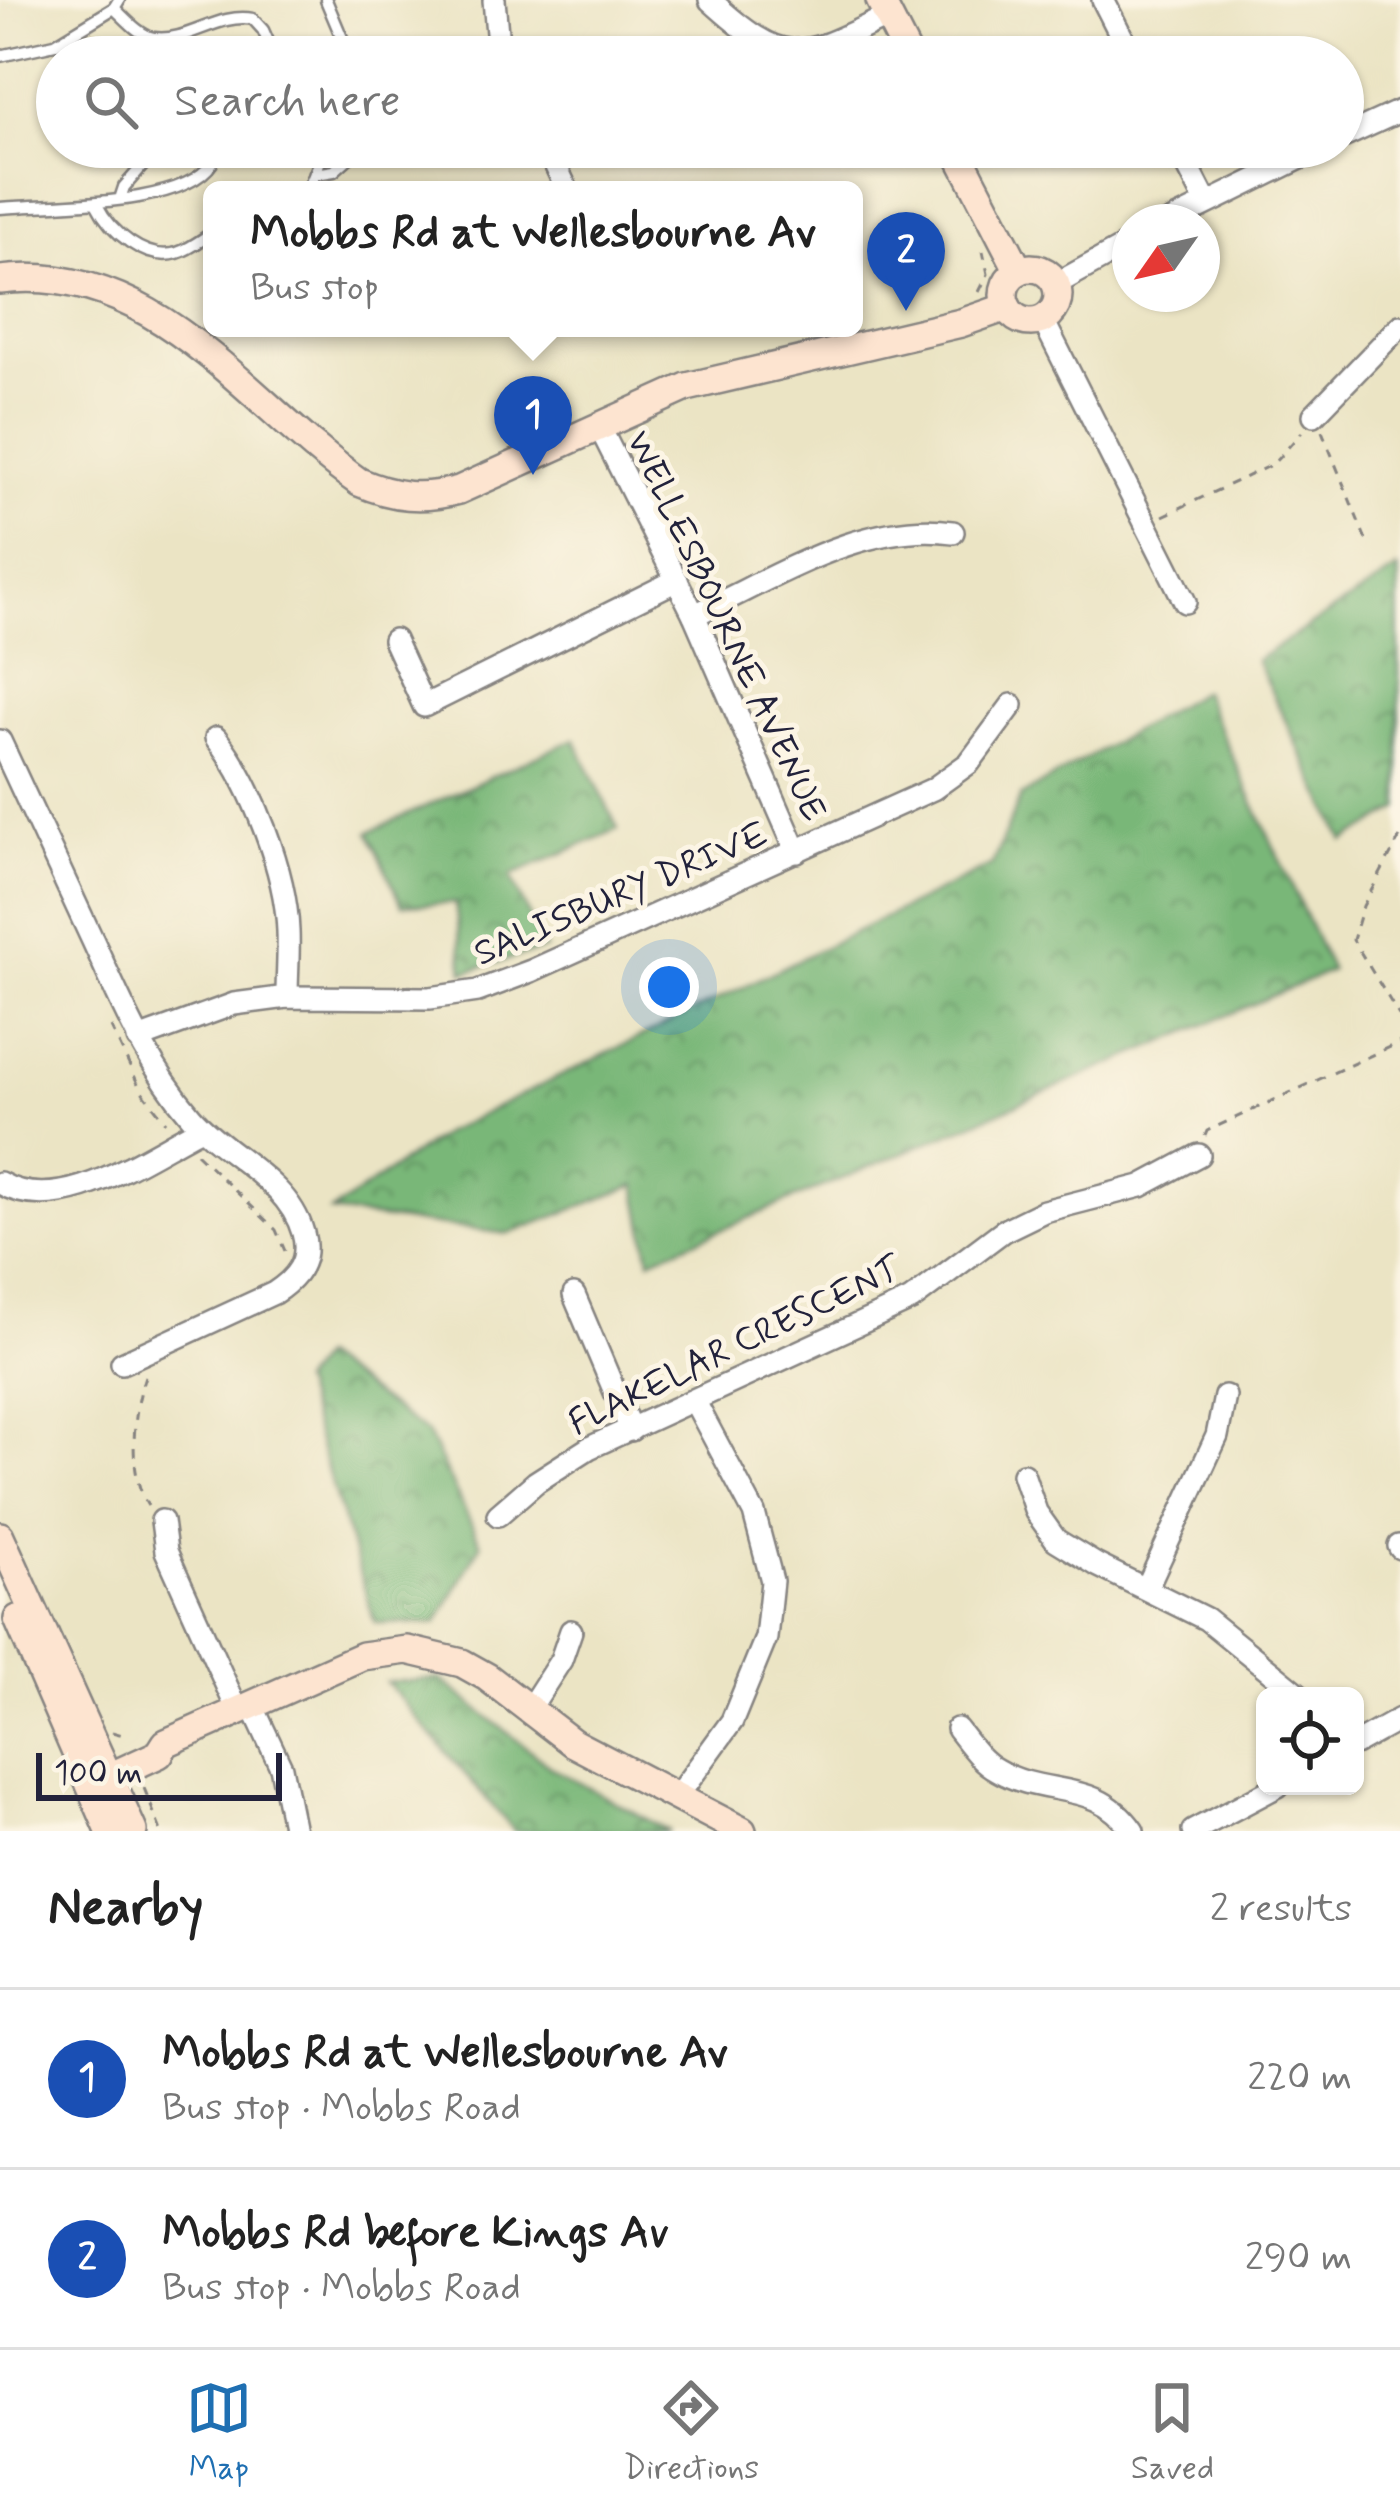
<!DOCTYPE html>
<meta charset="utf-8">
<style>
body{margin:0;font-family:Mynerve,sans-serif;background:#f2f2f2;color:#222}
.controls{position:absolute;right:36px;bottom:36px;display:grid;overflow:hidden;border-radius:18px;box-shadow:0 3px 9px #0004}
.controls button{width:108px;height:108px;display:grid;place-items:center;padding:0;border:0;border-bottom:3px solid #e0e0e0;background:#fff;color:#222;font:60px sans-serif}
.compass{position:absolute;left:1112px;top:204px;width:108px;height:108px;border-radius:50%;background:#fff;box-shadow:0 3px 9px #0004;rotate:236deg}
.scale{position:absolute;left:36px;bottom:30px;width:246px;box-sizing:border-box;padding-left:12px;border:6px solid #22223b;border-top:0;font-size:33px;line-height:42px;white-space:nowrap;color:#22223b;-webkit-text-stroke:9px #fcf5e5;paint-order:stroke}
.you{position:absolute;left:669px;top:987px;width:42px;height:42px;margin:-30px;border:9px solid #fff;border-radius:50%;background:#1a73e8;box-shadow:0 0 0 18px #1a73e833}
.badge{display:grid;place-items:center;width:78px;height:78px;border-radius:50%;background:#1f6fb2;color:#fff;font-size:39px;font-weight:700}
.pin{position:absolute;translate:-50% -99px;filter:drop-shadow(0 3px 6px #0008)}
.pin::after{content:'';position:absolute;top:63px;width:42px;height:36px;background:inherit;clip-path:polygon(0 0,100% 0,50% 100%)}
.popup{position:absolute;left:203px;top:181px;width:660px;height:156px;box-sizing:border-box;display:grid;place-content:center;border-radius:18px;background:#fff;filter:drop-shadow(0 3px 9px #0005);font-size:39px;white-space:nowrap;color:#767676}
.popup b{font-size:45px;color:#222}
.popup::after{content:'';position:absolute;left:50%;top:100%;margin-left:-24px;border:24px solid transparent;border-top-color:#fff}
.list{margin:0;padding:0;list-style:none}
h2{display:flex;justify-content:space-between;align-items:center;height:156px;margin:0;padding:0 48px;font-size:51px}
h2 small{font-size:39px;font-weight:400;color:#767676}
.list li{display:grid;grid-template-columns:78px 1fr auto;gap:36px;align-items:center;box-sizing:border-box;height:180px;padding:0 48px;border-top:3px solid #e0e0e0}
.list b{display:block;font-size:45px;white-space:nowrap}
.list p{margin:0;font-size:39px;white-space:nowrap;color:#767676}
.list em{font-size:39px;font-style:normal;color:#767676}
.icon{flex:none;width:66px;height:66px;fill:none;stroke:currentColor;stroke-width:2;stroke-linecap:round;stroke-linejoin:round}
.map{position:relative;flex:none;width:1400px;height:1831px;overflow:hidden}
.search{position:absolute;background:#fff;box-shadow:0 3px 9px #0004;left:36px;right:36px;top:36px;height:132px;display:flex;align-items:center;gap:30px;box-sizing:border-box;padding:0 42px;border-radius:66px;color:#767676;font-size:45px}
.sheet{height:516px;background:#fff}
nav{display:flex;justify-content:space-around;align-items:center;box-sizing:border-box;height:168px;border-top:3px solid #e0e0e0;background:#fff;font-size:33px;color:#767676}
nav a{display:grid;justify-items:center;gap:6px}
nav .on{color:#1f6fb2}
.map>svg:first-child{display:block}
.forest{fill:url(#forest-crowns);stroke:#4e6c5a;stroke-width:3}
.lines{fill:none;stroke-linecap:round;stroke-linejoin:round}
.lane-casing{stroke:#868380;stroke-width:15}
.street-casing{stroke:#868380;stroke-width:26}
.secondary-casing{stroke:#868380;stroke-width:32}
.path{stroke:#868380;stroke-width:3;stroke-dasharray:9 9;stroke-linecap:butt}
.lane{stroke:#fff;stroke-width:10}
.street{stroke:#fff;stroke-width:21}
.secondary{stroke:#fde4d0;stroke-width:27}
.labels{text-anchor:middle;stroke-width:10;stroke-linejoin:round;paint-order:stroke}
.street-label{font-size:36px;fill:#22223b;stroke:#fcf5e5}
</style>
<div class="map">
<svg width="1400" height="1831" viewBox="0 0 1400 1831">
<defs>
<pattern id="forest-crowns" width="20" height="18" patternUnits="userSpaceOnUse" patternTransform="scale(3)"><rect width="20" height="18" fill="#79b778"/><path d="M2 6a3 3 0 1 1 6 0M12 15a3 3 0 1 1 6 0" fill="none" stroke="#639464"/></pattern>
</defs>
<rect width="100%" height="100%" fill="#fcf5e5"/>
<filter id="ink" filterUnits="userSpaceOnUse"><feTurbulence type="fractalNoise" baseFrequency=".00833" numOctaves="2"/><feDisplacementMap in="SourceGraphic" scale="24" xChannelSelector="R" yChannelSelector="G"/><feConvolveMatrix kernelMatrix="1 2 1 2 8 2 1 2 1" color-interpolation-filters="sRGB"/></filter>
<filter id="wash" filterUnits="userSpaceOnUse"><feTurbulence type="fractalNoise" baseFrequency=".004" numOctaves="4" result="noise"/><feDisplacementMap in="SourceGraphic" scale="48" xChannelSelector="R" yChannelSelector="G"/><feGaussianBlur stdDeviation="2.7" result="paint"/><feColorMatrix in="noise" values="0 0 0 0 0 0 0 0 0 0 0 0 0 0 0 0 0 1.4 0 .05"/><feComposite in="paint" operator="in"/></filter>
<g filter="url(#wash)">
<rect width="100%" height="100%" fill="#ebe4c4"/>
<!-- forest -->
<g class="forest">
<path d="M1398,569L1400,809L1344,841L1256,660Z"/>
<path d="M1202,691L1331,971L650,1260L636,1185L509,1234L331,1212L444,1133L992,865L1021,796Z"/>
<path d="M575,739L618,829L510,876L545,949L464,972L455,903L402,905L369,832Z"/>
<path d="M320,1357L427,1433L481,1544L437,1623H375L300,1383Z"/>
<path d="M440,1679L552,1768L669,1831H514L386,1682Z"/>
</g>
</g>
<g filter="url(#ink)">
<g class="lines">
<defs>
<g id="lane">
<path d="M326,0L350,57"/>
<path d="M114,8C125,18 140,36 154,38C187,43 219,12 253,19L263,30L275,57"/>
<path d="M0,56L55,44L114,8L119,0"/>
<path d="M316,174L334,171L361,147"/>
<path d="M308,190L320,161L315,147"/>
<path d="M121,196L124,187L159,147"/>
<path d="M97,205C110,231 145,262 177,253C190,249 201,240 212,233"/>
<path d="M0,208C51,203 183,208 212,163L206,147"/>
</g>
<g id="street">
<path d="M494,0L498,44L504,57"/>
<path d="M710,0C787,70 799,59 888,16"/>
<path d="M1103,0L1132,57"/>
<path d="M1343,137L1400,111"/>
<path d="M547,147L567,190"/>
<path d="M1178,147L1206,202"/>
<path d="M1170,222L1323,147"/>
<path d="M1056,284L1130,243"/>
<path d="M1043,320L1185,602"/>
<path d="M1314,415L1400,326"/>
<path d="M599,426L694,615L797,852"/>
<path d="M694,615C773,579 863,519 953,532"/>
<path d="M394,640L424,706L677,580"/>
<path d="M216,738C252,783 286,873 288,931C289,953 287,975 287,997"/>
<path d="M0,741C31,808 62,874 93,941C121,1002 146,1064 191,1116C224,1155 288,1179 303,1233C311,1261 296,1279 274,1293L122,1363"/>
<path d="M138,1039L234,1004L287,997L430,998L478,991L531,971L933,789L969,763L1012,705"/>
<path d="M0,1183C61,1219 145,1156 201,1128"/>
<path d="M574,1295L631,1430"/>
<path d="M1023,1474L1036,1512L1056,1540L1097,1565L1206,1619L1301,1696"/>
<path d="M498,1515L536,1482L589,1448L911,1300L1003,1231L1044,1211L1141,1186L1199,1155"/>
<path d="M162,1521L166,1551L238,1711"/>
<path d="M1399,1546L1400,1548"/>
<path d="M1147,1587L1217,1436L1225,1396"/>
<path d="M252,1705L281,1767L294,1831"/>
<path d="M530,1708L561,1660L571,1631"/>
<path d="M957,1729C969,1744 980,1761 997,1770C1046,1799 1095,1777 1133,1831"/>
<path d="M1355,1744L1400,1719"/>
<path d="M676,1798L732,1721L766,1638L772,1581L754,1513L695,1402"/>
<path d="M1193,1831L1278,1786"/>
</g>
<g id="secondary">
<path d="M880,0L909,57"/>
<path d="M955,147L1019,271"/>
<circle cx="1031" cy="295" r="27"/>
<path d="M0,280C154,260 248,404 359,482C394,497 422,500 459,490L687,387L961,323L1007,307"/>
<path d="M0,1536L133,1831"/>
<path d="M18,1619L110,1831"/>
<path d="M109,1777L159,1754L166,1743L362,1656L407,1650L462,1663L487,1677L573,1743L742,1831"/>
</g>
</defs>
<!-- lane casing -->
<use href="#lane" class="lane-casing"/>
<!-- street casing -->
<use href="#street" class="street-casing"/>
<!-- secondary casing -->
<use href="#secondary" class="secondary-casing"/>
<!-- path -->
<g class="path">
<path d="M979,292L988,274L983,251"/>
<path d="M1322,431L1366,540"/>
<path d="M1163,516L1273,464L1302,432"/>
<path d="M1400,837L1363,906L1353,940L1400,1017"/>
<path d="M111,1027L141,1090L166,1122"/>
<path d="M1205,1136L1207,1131L1400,1042"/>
<path d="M196,1153L276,1230L285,1251"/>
<path d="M145,1376C133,1413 127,1472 148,1506"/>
<path d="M112,1732L123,1735"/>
<path d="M144,1788L161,1831"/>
</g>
<!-- lane -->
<use href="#lane" class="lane"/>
<!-- street -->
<use href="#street" class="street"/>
<!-- secondary -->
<use href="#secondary" class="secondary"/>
</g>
</g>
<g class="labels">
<!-- street labels -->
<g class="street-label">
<text transform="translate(728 625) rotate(65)" y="13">WELLESBOURNE AVENUE</text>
<text transform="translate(620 892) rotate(-23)" y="13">SALISBURY DRIVE</text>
<text transform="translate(734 1344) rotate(-26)" y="13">FLAKELAR CRESCENT</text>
</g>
</g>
</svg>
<div class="controls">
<button><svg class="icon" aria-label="locate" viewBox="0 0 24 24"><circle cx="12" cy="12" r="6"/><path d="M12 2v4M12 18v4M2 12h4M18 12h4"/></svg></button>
</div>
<svg class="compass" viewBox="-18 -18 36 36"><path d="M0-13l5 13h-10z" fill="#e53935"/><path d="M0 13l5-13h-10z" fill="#767676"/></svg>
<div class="scale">100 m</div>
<div class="you"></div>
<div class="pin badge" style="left:533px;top:475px;background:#1a4fb4">1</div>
<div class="popup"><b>Mobbs Rd at Wellesbourne Av</b>Bus stop</div>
<div class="pin badge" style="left:906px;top:311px;background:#1a4fb4">2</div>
<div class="search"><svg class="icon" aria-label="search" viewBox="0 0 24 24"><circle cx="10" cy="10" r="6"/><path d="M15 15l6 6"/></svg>Search here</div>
</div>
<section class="sheet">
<h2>Nearby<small>2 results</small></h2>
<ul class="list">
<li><span class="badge" style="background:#1a4fb4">1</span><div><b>Mobbs Rd at Wellesbourne Av</b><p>Bus stop · Mobbs Road</p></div><em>220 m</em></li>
<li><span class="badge" style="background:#1a4fb4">2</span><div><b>Mobbs Rd before Kings Av</b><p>Bus stop · Mobbs Road</p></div><em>290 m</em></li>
</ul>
</section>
<nav>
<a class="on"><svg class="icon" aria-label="map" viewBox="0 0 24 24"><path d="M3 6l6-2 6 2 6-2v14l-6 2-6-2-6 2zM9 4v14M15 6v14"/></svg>Map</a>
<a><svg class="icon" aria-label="directions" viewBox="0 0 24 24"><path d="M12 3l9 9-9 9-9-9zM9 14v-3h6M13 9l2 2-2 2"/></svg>Directions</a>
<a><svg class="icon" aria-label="saved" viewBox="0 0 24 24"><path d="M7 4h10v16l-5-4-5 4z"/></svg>Saved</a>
</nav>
